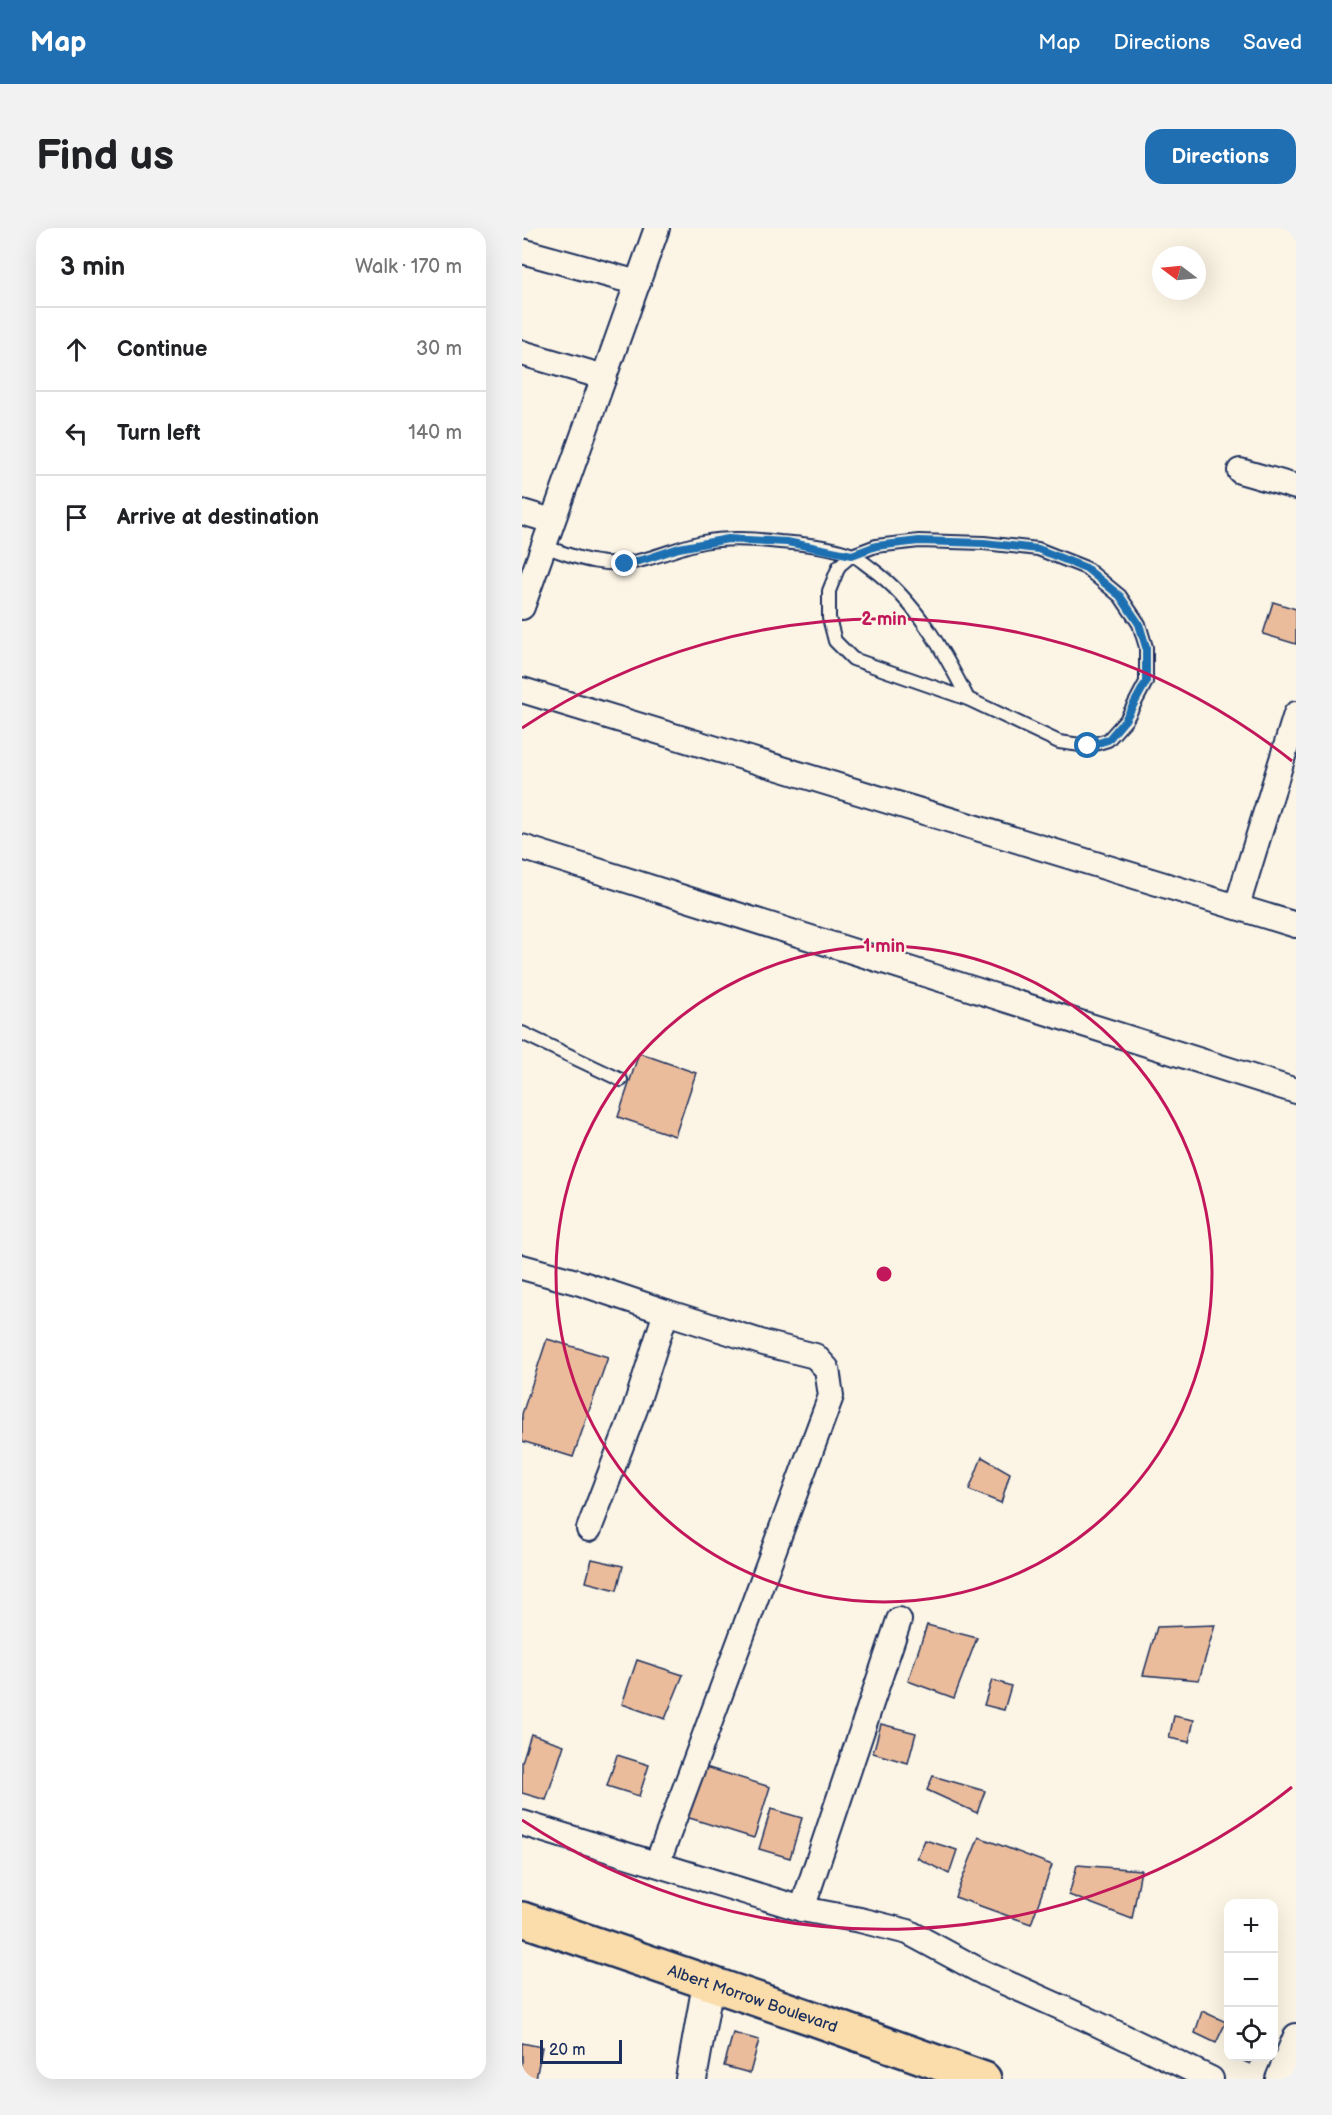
<!DOCTYPE html>
<meta charset="utf-8">
<style>
body{margin:0;font-family:"Balsamiq Sans",sans-serif;background:#f2f2f2;color:#202124}
.controls{position:absolute;right:18px;bottom:18px;display:grid;overflow:hidden;border-radius:12px;box-shadow:0 6px 24px #0002}
.controls button{width:54px;height:54px;display:grid;place-items:center;padding:0;border:0;border-bottom:2px solid #e0e0e0;background:#fff;color:#202124;font:30px sans-serif}
.compass{position:absolute;left:630px;top:18px;width:54px;height:54px;border-radius:50%;background:#fff;box-shadow:0 6px 24px #0002;rotate:286deg}
.scale{position:absolute;left:18px;bottom:15px;width:82px;box-sizing:border-box;padding-left:6px;border:3px solid #1b2f5e;border-top:0;font-size:16px;line-height:21px;white-space:nowrap;color:#1b2f5e;-webkit-text-stroke:4px #fcf5e5;paint-order:stroke}
.stop{position:absolute;width:18px;height:18px;margin:-14px;border:4px solid #1f6fb2;border-radius:50%;background:#fff}
.stop.end{background:#1f6fb2;border-color:#fff;box-shadow:0 2px 6px #0008}
.list{margin:0;padding:0;list-style:none}
h2{display:flex;justify-content:space-between;align-items:center;height:78px;margin:0;padding:0 24px;font-size:26px}
h2 small{font-size:20px;font-weight:400;color:#757577}
.list li{display:grid;grid-template-columns:39px 1fr auto;gap:18px;align-items:center;box-sizing:border-box;height:84px;padding:0 24px;border-top:2px solid #e0e0e0}
.list b{display:block;font-size:22px;white-space:nowrap}
.list em{font-size:20px;font-style:normal;color:#757577}
.icon{flex:none;width:33px;height:33px;fill:none;stroke:currentColor;stroke-width:2;stroke-linecap:round;stroke-linejoin:round}
.map{position:relative;flex:none;width:774px;height:1851px;overflow:hidden;border-radius:18px}
header{display:flex;align-items:center;gap:36px;box-sizing:border-box;height:84px;padding:0 30px;background:#1f6fb2;color:#fff}
header strong{font-size:28px}
nav{display:flex;gap:33px;margin-inline-start:auto;font-size:21px}
.intro{display:flex;align-items:center;justify-content:space-between;box-sizing:border-box;height:144px;padding:0 36px}
h1{margin:0;font-size:42px}
.button{padding:15px 27px;border-radius:18px;background:#1f6fb2;color:#fff;font-size:21px;font-weight:700}
main{display:flex;gap:36px;padding:0 36px}
aside{flex:1;background:#fff;border-radius:18px;box-shadow:0 6px 24px #0002}
.map>svg:first-child{display:block}
.building{fill:#ebbc9b;stroke:#1b2f5e;stroke-width:1.5}
.lines{fill:none;stroke-linecap:round;stroke-linejoin:round}
.service-casing{stroke:#1b2f5e;stroke-width:16}
.minor-casing{stroke:#1b2f5e;stroke-width:28}
.tertiary-casing{stroke:#1b2f5e;stroke-width:34}
.primary-casing{stroke:#1b2f5e;stroke-width:38}
.service{stroke:#fcf5e5;stroke-width:12}
.minor{stroke:#fcf5e5;stroke-width:24}
.tertiary{stroke:#fcf5e5;stroke-width:30}
.primary{stroke:#faddab;stroke-width:33}
.route{stroke:#1f6fb2;stroke-width:8}
.ring{fill:none;stroke:#c2185b;stroke-width:3}
.labels{text-anchor:middle;stroke-width:4.5;stroke-linejoin:round;paint-order:stroke}
.street-label{font-size:16px;fill:#1b2f5e;stroke:#fcf5e5}
.centre{fill:#c2185b;stroke:#fcf5e5;stroke-width:3}
.ring-label{font-size:18px;text-anchor:middle;font-weight:bold;fill:#c2185b;stroke:#fcf5e5;stroke-width:4.5;stroke-linejoin:round;paint-order:stroke}
</style>
<header>
<strong>Map</strong>
<nav><a>Map</a><a>Directions</a><a>Saved</a></nav>
</header>
<div class="intro"><h1>Find us</h1><a class="button">Directions</a></div>
<main>
<aside>
<h2>3 min<small>Walk · 170 m</small></h2>
<ul class="list">
<li><svg class="icon" aria-label="ahead" viewBox="0 0 24 24"><path d="M12 20V5M6 11l6-6 6 6"/></svg><div><b>Continue</b></div><em>30 m</em></li>
<li><svg class="icon" aria-label="left" viewBox="0 0 24 24"><path d="M17 20v-9H6M10 6l-5 5 5 5"/></svg><div><b>Turn left</b></div><em>140 m</em></li>
<li><svg class="icon" aria-label="arrive" viewBox="0 0 24 24"><path d="M6 21V4h12l-3 4 3 4H6"/></svg><div><b>Arrive at destination</b></div></li>
</ul>
</aside>
<div class="map">
<svg width="774" height="1851" viewBox="0 0 774 1851">
<rect width="100%" height="100%" fill="#fcf5e5"/>
<filter id="ink" filterUnits="userSpaceOnUse"><feTurbulence type="fractalNoise" baseFrequency=".0167" numOctaves="2"/><feDisplacementMap in="SourceGraphic" scale="12" xChannelSelector="R" yChannelSelector="G"/><feConvolveMatrix kernelMatrix="1 2 1 2 8 2 1 2 1" color-interpolation-filters="sRGB"/></filter>
<g filter="url(#ink)">
<!-- building -->
<g class="building">
<path d="M751,374L774,381V416L741,406Z"/>
<path d="M117,825L174,845L153,908L96,889Z"/>
<path d="M25,1111L86,1129L51,1229L0,1213V1186Z"/>
<path d="M460,1229L488,1245L479,1275L447,1262Z"/>
<path d="M70,1331L101,1338L95,1362L64,1354Z"/>
<path d="M405,1397L455,1410L432,1470L386,1453Z"/>
<path d="M693,1397L677,1452L621,1447L635,1399Z"/>
<path d="M115,1432L161,1447L143,1491L100,1476Z"/>
<path d="M470,1452L489,1458L482,1482L462,1477Z"/>
<path d="M652,1488L672,1492L667,1514L647,1510Z"/>
<path d="M359,1496L394,1505L386,1535L351,1525Z"/>
<path d="M9,1506L42,1517L24,1572L0,1565V1534Z"/>
<path d="M95,1527L127,1537L117,1568L85,1558Z"/>
<path d="M177,1537L248,1559L232,1610L161,1588Z"/>
<path d="M411,1548L463,1563L455,1585L405,1562Z"/>
<path d="M249,1581L280,1590L268,1630L237,1621Z"/>
<path d="M457,1609L530,1637L509,1696L433,1669Z"/>
<path d="M403,1612L435,1622L427,1646L395,1630Z"/>
<path d="M555,1637L619,1642L610,1691L547,1667Z"/>
<path d="M680,1783L704,1794L694,1815L673,1805Z"/>
<path d="M211,1805L237,1812L228,1845L202,1838Z"/>
<path d="M0,1815L20,1819L14,1851H0Z"/>
<path d="M710,1828H730L728,1836Z"/>
</g>
<g class="lines">
<defs>
<g id="service">
<path d="M397,313L462,315L516,321L564,340L598,368L617,396L624,419V454L604,492L586,512L566,518L537,514L446,471L331,431L313,413L307,390V363L317,338L330,327L354,318Z"/>
<path d="M22,318C56,331 88,342 124,331C143,326 161,318 181,314C206,309 232,311 258,314C277,315 313,319 330,327C337,330 343,336 349,340C394,373 421,422 446,471"/>
<path d="M0,805L99,852"/>
</g>
<g id="minor">
<path d="M0,23L116,55"/>
<path d="M0,125L82,149"/>
<path d="M718,243L774,259"/>
<path d="M0,284L30,293"/>
<path d="M0,379L135,0"/>
<path d="M0,462L774,697"/>
<path d="M0,619L774,863"/>
<path d="M715,678L774,486"/>
<path d="M0,1039L58,1055L144,1084L113,1181L67,1301"/>
<path d="M0,1595L280,1681L338,1692L386,1704L462,1745L565,1791L689,1851"/>
<path d="M135,1636L309,1168L305,1141L293,1128L245,1116L144,1084"/>
<path d="M280,1681L377,1392"/>
<path d="M756,1851L774,1808"/>
</g>
<path id="tertiary" d="M169,1851L186,1756"/>
<g id="primary">
<path id="s1" d="M0,1691L293,1791L462,1851"/>
</g>
</defs>
<!-- service casing -->
<use href="#service" class="service-casing"/>
<!-- minor casing -->
<use href="#minor" class="minor-casing"/>
<!-- tertiary casing -->
<use href="#tertiary" class="tertiary-casing"/>
<!-- primary casing -->
<use href="#primary" class="primary-casing"/>
<!-- service -->
<use href="#service" class="service"/>
<!-- minor -->
<use href="#minor" class="minor"/>
<!-- tertiary -->
<use href="#tertiary" class="tertiary"/>
<!-- primary -->
<use href="#primary" class="primary"/>
</g>
</g>
<g class="lines" filter="url(#ink)">
<!-- route -->
<path class="route" d="M103,336L124,331L157,320L206,311L265,314L330,327L354,318L397,313L462,315L516,321L564,340L598,368L617,396L624,419V454L603,492L586,512L566,518"/>
</g>
<!-- distance rings -->
<g class="ring">
<circle cx="362" cy="1046" r="328"/>
<path d="M770 1559A655 655 0 0 1 0 1592M0 500A655 655 0 0 1 770 533"/>
</g>
<g class="labels">
<!-- street labels -->
<g class="street-label">
<text dy="6" stroke="none"><textPath href="#s1" startOffset="244">Albert Morrow Boulevard</textPath></text>
</g>
</g>
<circle cx="362" cy="1046" r="9" class="centre"/>
<g class="ring-label">
<text x="362" y="397">2 min</text>
<text x="362" y="724">1 min</text>
</g>
</svg>
<div class="controls">
<button>+</button>
<button>−</button>
<button><svg class="icon" aria-label="locate" viewBox="0 0 24 24"><circle cx="12" cy="12" r="6"/><path d="M12 2v4M12 18v4M2 12h4M18 12h4"/></svg></button>
</div>
<svg class="compass" viewBox="-18 -18 36 36"><path d="M0-13l5 13h-10z" fill="#e53935"/><path d="M0 13l5-13h-10z" fill="#757577"/></svg>
<div class="scale">20 m</div>
<div class="stop" style="left:566px;top:518px"></div>
<div class="stop end" style="left:103px;top:336px"></div>
</div>
</main>
